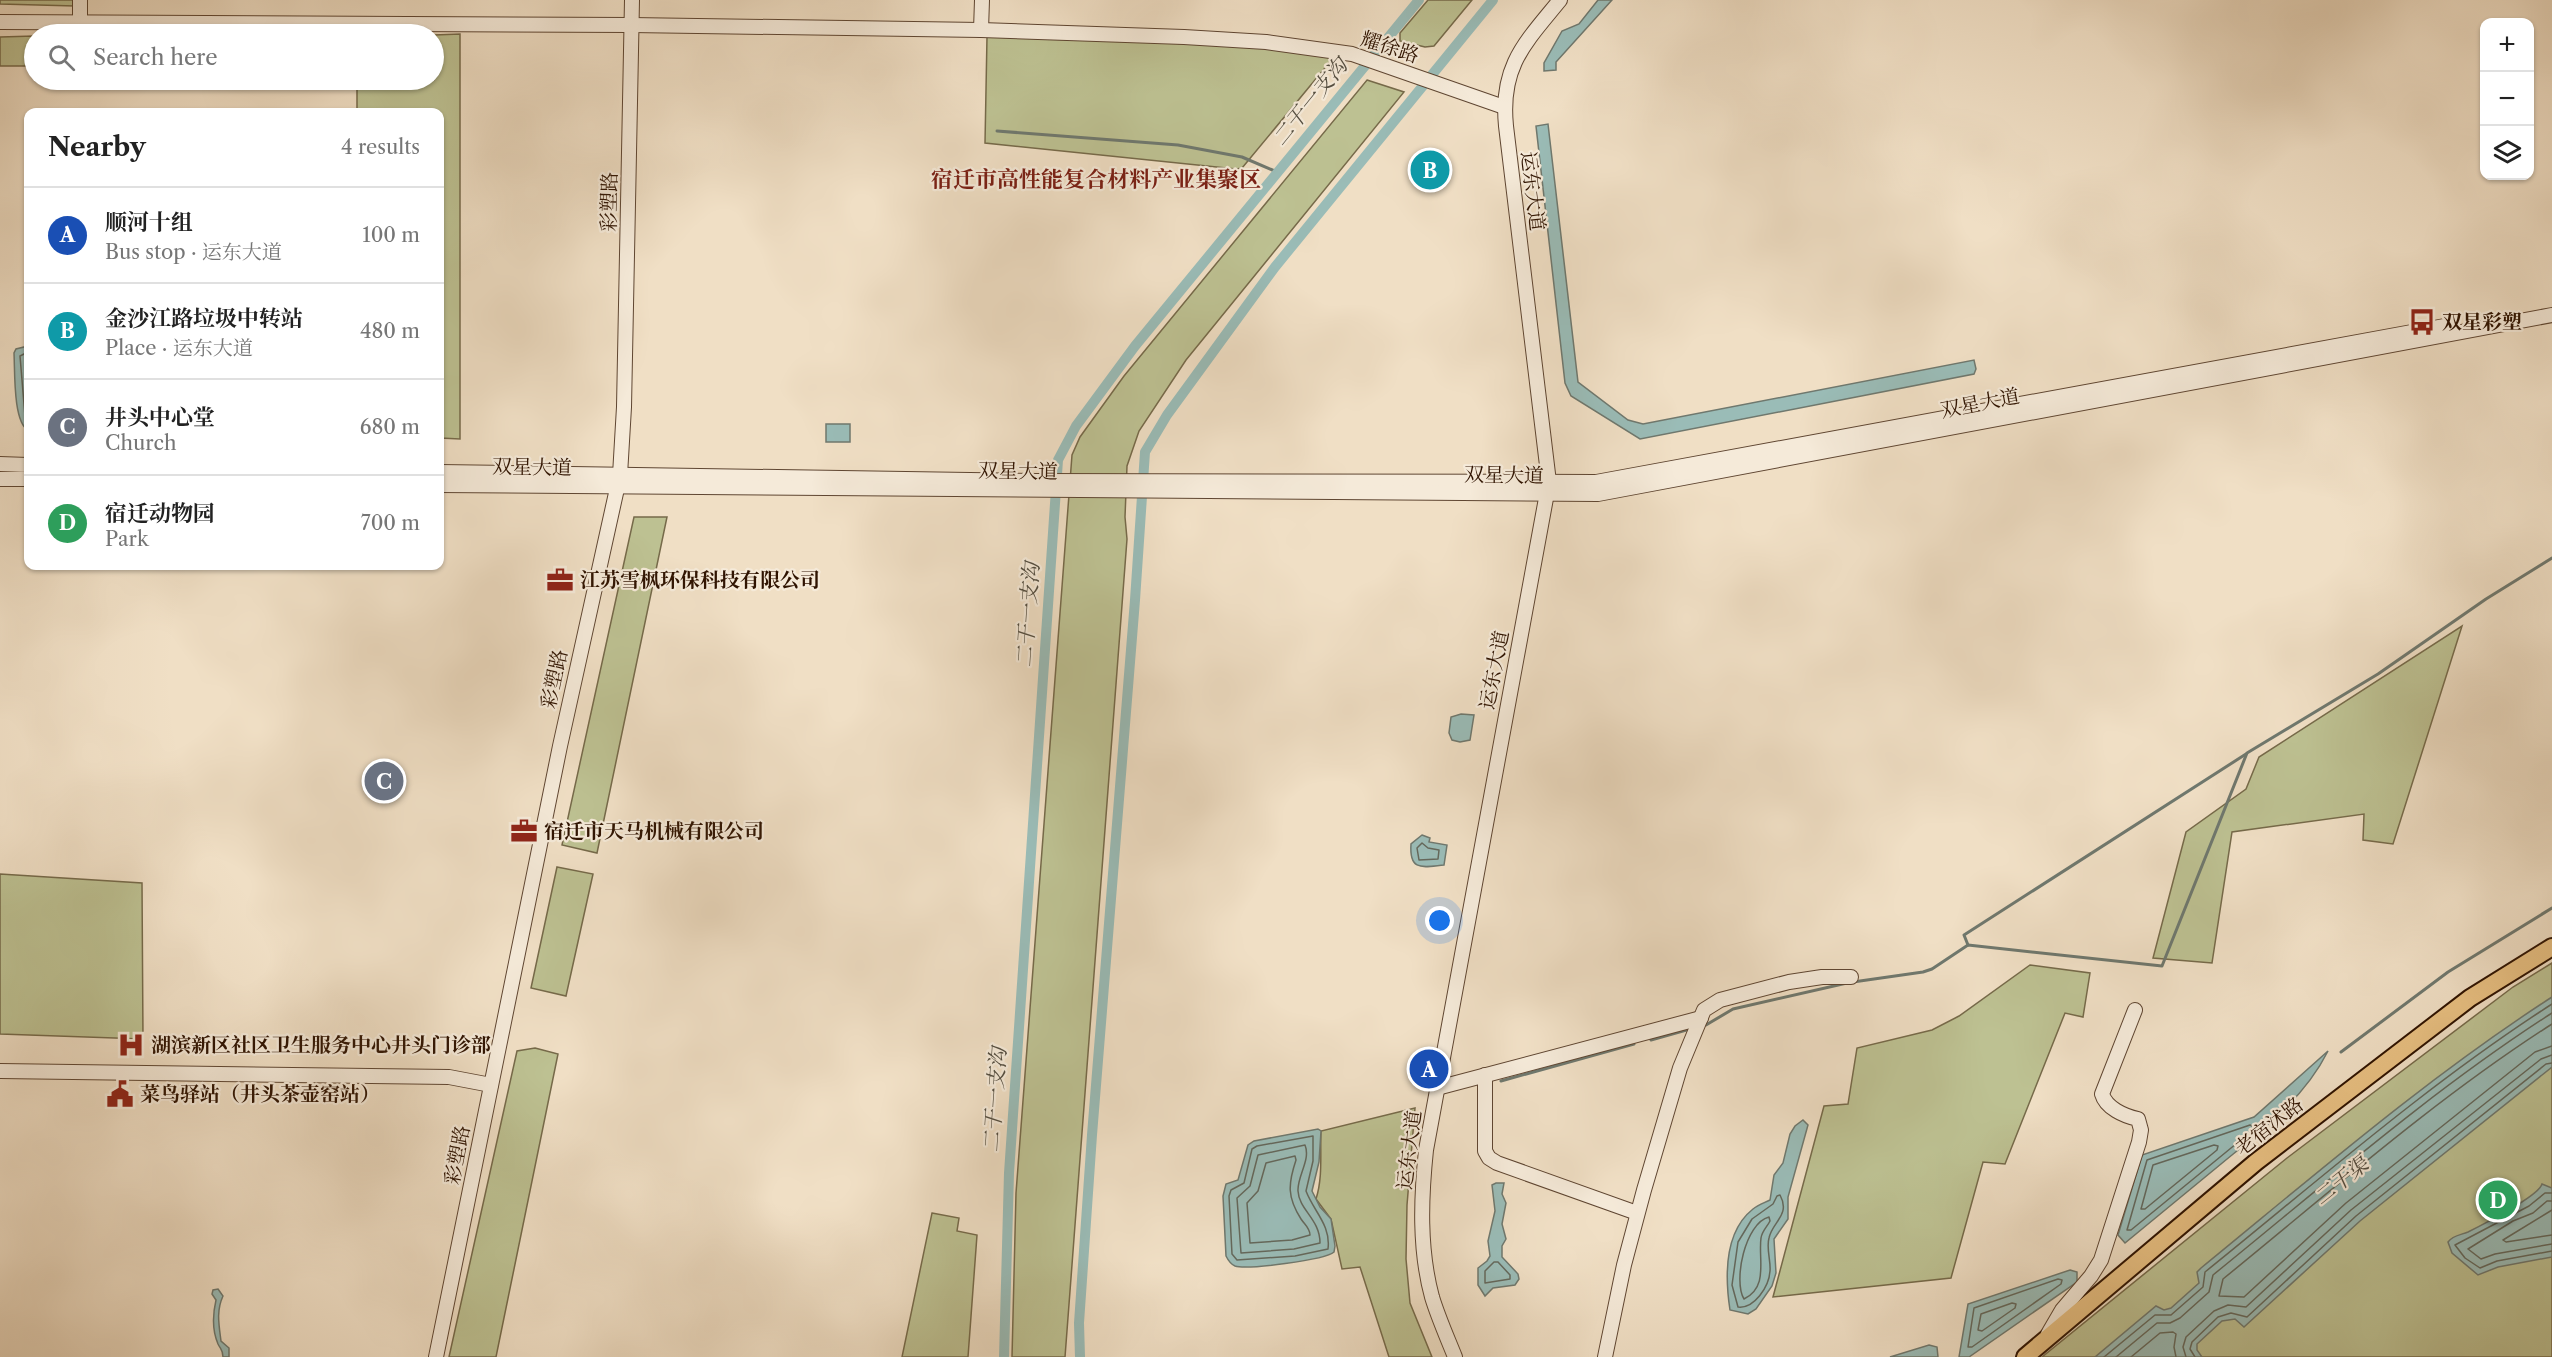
<!DOCTYPE html>
<meta charset="utf-8">
<style>
body{margin:0;font-family:"Libre Caslon Text","Noto Serif SC",serif;background:#f2f2f2;color:#222}
.controls{position:absolute;right:18px;top:18px;display:grid;overflow:hidden;border-radius:12px;box-shadow:0 2px 4px #0004}
.controls button{width:54px;height:54px;display:grid;place-items:center;padding:0;border:0;border-bottom:2px solid #e0e0e0;background:#fff;color:#222;font:30px sans-serif}
.you{position:absolute;left:1440px;top:921px;width:21px;height:21px;margin:-15px;border:4px solid #fff;border-radius:50%;background:#1a73e8;box-shadow:0 0 0 9px #1a73e833}
.badge{display:grid;place-items:center;width:39px;height:39px;border-radius:50%;background:#ea580c;color:#fff;font-size:20px;font-weight:700}
.pin{position:absolute;translate:-50% -50%;border:3px solid #fff;box-shadow:0 2px 6px #0006}
.list{margin:0;padding:0;list-style:none}
h2{display:flex;justify-content:space-between;align-items:center;height:78px;margin:0;padding:0 24px;font-size:26px}
h2 small{font-size:20px;font-weight:400;color:#767676}
.list li{display:grid;grid-template-columns:39px 1fr auto;gap:18px;align-items:center;box-sizing:border-box;height:96px;padding:0 24px;border-top:2px solid #e0e0e0}
.list b{display:block;font-size:22px;white-space:nowrap}
.list p{margin:0;font-size:20px;white-space:nowrap;color:#767676}
.list em{font-size:20px;font-style:normal;color:#767676}
.icon{flex:none;width:33px;height:33px;fill:none;stroke:currentColor;stroke-width:2;stroke-linecap:round;stroke-linejoin:round}
.map{position:relative;flex:none;width:2552px;height:1357px;overflow:hidden}
.search{position:absolute;background:#fff;box-shadow:0 2px 4px #0004;left:24px;top:24px;width:420px;height:66px;display:flex;align-items:center;gap:15px;box-sizing:border-box;padding:0 21px;border-radius:33px;color:#767676;font-size:22px}
.panel{position:absolute;background:#fff;box-shadow:0 2px 4px #0004;left:24px;top:108px;width:420px;height:462px;border-radius:12px}
.map>svg:first-child{display:block}
.green{fill:#bdc192;stroke:#766a4a;stroke-width:1.5}
.water{fill:#9abcb7;stroke:#6f786e;stroke-width:1.5}
.lines{fill:none;stroke-linecap:round;stroke-linejoin:round}
.shore{stroke:#64685c;stroke-width:1.5}
.stream{stroke:#6f786e;stroke-width:3}
.canal{stroke:#9abcb7;stroke-width:10}
.minor-casing{stroke:#5f4632;stroke-width:16}
.major-casing{stroke:#2f1301;stroke-width:20}
.minor{stroke:#f5ead9;stroke-width:14}
.major{stroke:#e8c082;stroke-width:16}
.labels{text-anchor:middle;stroke-width:4.5;stroke-linejoin:round;paint-order:stroke}
.street-label{font-size:20px;fill:#2f1301;stroke:#f5ead9}
.poi-label{font-size:20px;font-weight:bold;fill:#2f1301;stroke:#f5ead9;text-anchor:start}
.water-label{font-size:21px;font-style:italic;fill:#544e41;stroke:#f5ead9}
.quarter-label{font-size:22px;font-weight:bold;fill:#7a1f14;stroke:#f5ead9}
</style>
<div class="map">
<svg width="2552" height="1357" viewBox="0 0 2552 1357">
<rect width="100%" height="100%" fill="#f0dfc5"/>
<filter id="stains"><feTurbulence type="fractalNoise" baseFrequency=".00333" numOctaves="4"/><feColorMatrix values="0 0 0 0 .2 0 0 0 0 .09 0 0 0 0 .02 0 0 0 .5 -.17"/></filter>
<radialGradient id="worn" r=".72"><stop offset=".6" stop-color="#630" stop-opacity="0"/><stop offset="1" stop-color="#630" stop-opacity=".3"/></radialGradient>
<!-- green -->
<g class="green">
<path d="M0,0H75V6L0,4Z"/>
<path d="M1428,0H1472L1434,46L1425,47L1400,41V33Z"/>
<path d="M460,34V439L440,438V112H357V80H434V35Z"/>
<path d="M34,36V66H0V37Z"/>
<path d="M987,37C1102,39 1220,38 1334,57L1242,168L1236,169L985,143Z"/>
<path d="M1367,80L1404,92L1186,360L1139,431L1127,466L1125,517L1127,539L1065,1357H1012L1016,1193L1072,455L1080,437L1124,376Z"/>
<path d="M634,517H667L597,853L562,845Z"/>
<path d="M2462,626L2393,844L2363,840L2364,814L2232,832L2212,963L2153,958L2186,832L2246,789L2259,757Z"/>
<path d="M557,867L593,874L566,996L531,988Z"/>
<path d="M0,874L142,883L143,1039L0,1034Z"/>
<path d="M2552,963V1357H2042L2287,1158L2513,987Z"/>
<path d="M2030,965L2090,973L2083,1017L2065,1013L2005,1164L1983,1162L1951,1278L1773,1297L1824,1106L1848,1104L1857,1048L1932,1030L1959,1016Z"/>
<path d="M535,1048L558,1054L496,1357H449L517,1051Z"/>
<path d="M1415,1108L1407,1205L1406,1259L1410,1303L1432,1357H1389L1360,1267L1342,1269L1331,1219L1316,1199C1323,1177 1320,1154 1321,1131Z"/>
<path d="M932,1213L959,1218L957,1231L977,1235L968,1357H902Z"/>
</g>
<!-- water -->
<g class="water">
<path d="M1598,0H1612L1556,62V70L1544,71V63L1562,31L1579,24Z"/>
<path d="M1548,124L1578,382L1628,420L1643,424L1974,360L1976,369L1974,374L1640,439L1571,396L1565,383L1536,126Z"/>
<path d="M28,346V430C13,422 15,371 14,353L16,349Z"/>
<rect x="826" y="424" width="24" height="18"/>
<path d="M1461,714L1474,715L1470,740L1460,742L1452,740L1449,733L1451,717Z"/>
<path d="M1422,835L1430,838L1429,842L1447,845L1444,865C1423,867 1409,872 1411,844Z"/>
<path d="M2552,997V1067L2360,1221L2244,1327L2235,1319L2222,1321L2197,1344V1350L2202,1357H2095L2156,1306L2164,1310L2171,1308L2199,1283L2197,1272L2201,1268C2316,1174 2428,1077 2552,997Z"/>
<path d="M2328,1051C2304,1099 2261,1131 2221,1164C2189,1190 2157,1217 2125,1243L2118,1235L2142,1155L2254,1117Z"/>
<path d="M1803,1120L1808,1125L1788,1197V1219L1774,1239L1776,1273L1772,1286L1756,1309L1748,1314L1730,1310C1725,1277 1724,1232 1753,1209C1758,1205 1764,1203 1770,1200L1774,1175L1783,1163L1790,1134L1795,1126Z"/>
<path d="M1318,1129L1321,1131L1319,1162L1312,1191L1320,1207L1331,1219L1335,1246L1334,1252C1325,1260 1246,1270 1235,1266C1230,1264 1228,1260 1226,1256L1223,1196L1226,1184L1238,1180L1248,1145L1254,1141Z"/>
<path d="M1496,1183H1504L1502,1194L1506,1203L1502,1224L1506,1239L1502,1246V1257L1518,1274L1519,1279L1515,1285L1493,1288L1485,1296L1478,1285V1268L1487,1261L1490,1256L1488,1241L1495,1211L1492,1185Z"/>
<path d="M2542,1184L2552,1188V1257L2498,1267L2478,1275L2452,1253L2448,1242C2453,1235 2461,1235 2468,1232C2482,1225 2539,1196 2542,1184Z"/>
<path d="M2070,1270L2077,1272V1282L1969,1357H1959L1968,1304Z"/>
<path d="M218,1289L223,1296C216,1311 219,1325 221,1341L229,1348V1357H223C223,1350 221,1350 218,1344C212,1330 213,1313 216,1300L212,1294L213,1290Z"/>
<path d="M1929,1345L1937,1347L1938,1357H1890Z"/>
</g>
<g class="lines">
<!-- shore -->
<g class="shore">
<path d="M28,352L20,356L25,416L28,423"/>
<path d="M1422,843L1428,848L1439,850L1438,859L1419,860L1417,848Z"/>
<path d="M2552,1024C2435,1099 2330,1192 2223,1279L2219,1296L2244,1297L2346,1203L2535,1052L2552,1046"/>
<path d="M2250,1125L2254,1127L2253,1130L2131,1230H2127L2147,1160Z"/>
<path d="M1313,1136V1161L1306,1191C1314,1212 1331,1225 1328,1249L1295,1256L1237,1260L1232,1254L1229,1196L1231,1190L1244,1183L1252,1149L1257,1146Z"/>
<path d="M1305,1145C1311,1160 1297,1176 1298,1191C1299,1210 1320,1219 1320,1243L1294,1249L1241,1253L1237,1198L1250,1186L1258,1155Z"/>
<path d="M2214,1145L2218,1146L2217,1150L2145,1209H2141L2153,1165Z"/>
<path d="M1295,1156L1296,1160C1288,1184 1287,1197 1301,1219C1305,1225 1310,1228 1310,1235L1292,1240L1250,1243L1247,1203L1258,1191L1266,1163Z"/>
<path d="M2552,1193H2545L2529,1206L2455,1245L2465,1258L2480,1268L2497,1261L2552,1251"/>
<path d="M1780,1195C1791,1215 1772,1222 1769,1238C1766,1248 1771,1261 1770,1271C1769,1287 1754,1309 1738,1307L1732,1285L1738,1242L1752,1219L1773,1204L1777,1196Z"/>
<path d="M2552,1201H2547L2533,1213L2513,1221L2468,1249L2481,1259L2495,1254L2552,1244"/>
<path d="M2552,1210L2503,1240L2506,1242L2552,1235"/>
<path d="M1769,1217L1770,1221C1767,1227 1762,1231 1761,1238C1758,1259 1769,1287 1744,1299C1733,1281 1745,1223 1769,1217Z"/>
<path d="M1494,1262H1498L1510,1275V1279L1485,1283V1271Z"/>
<path d="M2058,1279L2062,1280L2061,1284L1972,1347H1968L1974,1308Z"/>
<path d="M2012,1303L2016,1304L2015,1308L1982,1331L1978,1330L1981,1314Z"/>
<path d="M2104,1357L2155,1315H2171L2203,1287L2205,1272C2319,1180 2429,1083 2552,1004"/>
<path d="M2116,1357L2157,1323H2170L2180,1318L2209,1292L2213,1275C2324,1185 2432,1090 2552,1013"/>
<path d="M2131,1357L2160,1333L2173,1332L2176,1334L2174,1347L2176,1357"/>
<path d="M2186,1357L2183,1347L2186,1337L2214,1311L2228,1305L2246,1307L2351,1210L2541,1059L2552,1055"/>
<path d="M2195,1357L2190,1349L2192,1342L2218,1317L2231,1313L2247,1317L2356,1216L2546,1064L2552,1063"/>
</g>
<!-- stream -->
<g class="stream">
<path d="M997,131L1178,145L1242,157L1277,172"/>
<path d="M1968,945L1964,935L2246,754"/>
<path d="M1853,982L1923,972L1932,969L1968,945L2162,966L2247,753L2378,674L2486,599L2552,558"/>
<path d="M1706,1025L1733,1009L1847,983"/>
<path d="M1651,1040L1690,1029"/>
<path d="M2341,1052L2448,972L2552,908"/>
<path d="M1501,1081L1634,1044"/>
</g>
<!-- canal -->
<g class="canal">
<path d="M1004,1357L1009,1173L1058,460L1076,426L1135,346L1419,0"/>
<path d="M1080,1357L1079,1323L1092,1135L1135,600L1145,452L1167,415L1275,267L1493,0"/>
</g>
<defs>
<g id="minor">
<path d="M80,0V23"/>
<path d="M0,22L631,25L981,30L1184,37L1266,42L1352,54L1504,107"/>
<path d="M981,30L982,0"/>
<path d="M0,464L28,465"/>
<path d="M440,472L1037,481L1596,482L2450,325"/>
<path d="M0,479H28"/>
<path d="M440,485L1598,494L2552,315"/>
<path d="M0,1071L449,1077L491,1085"/>
<path d="M1485,1075V1151L1489,1158L1497,1163L1637,1213"/>
<path d="M1437,1088L1701,1018"/>
<path d="M2048,1334L2062,1310L2091,1276L2101,1260L2139,1142L2141,1130L2138,1119C2124,1116 2106,1108 2102,1094L2135,1010"/>
<path d="M436,1357L560,746L620,475L624,407L632,0"/>
<path d="M1455,1357C1447,1337 1438,1317 1432,1297C1419,1249 1421,1198 1426,1150L1549,482L1506,126C1500,66 1525,43 1560,0"/>
<path d="M1605,1357L1624,1265L1644,1190L1680,1068L1704,1010L1720,1000L1789,982L1822,977H1851"/>
</g>
<path id="major" d="M2025,1357L2256,1162L2470,998L2552,947"/>
</defs>
<!-- minor casing -->
<use href="#minor" class="minor-casing"/>
<!-- major casing -->
<use href="#major" class="major-casing"/>
<!-- minor -->
<use href="#minor" class="minor"/>
<!-- major -->
<use href="#major" class="major"/>
</g>
<!-- icons -->
<defs>
<symbol id="bus-bare" viewBox="-9 -9 18 18"><path d="M-5-6H5V4H4V6H2V4H-2V6H-4V4H-5ZM-3.5-4V0h7V-4ZM-3.5 1.2v1.5H-2V1.2ZM2 1.2v1.5H3.5V1.2Z" fill="#8f2418" stroke="#f5ead9" stroke-width="2.5" paint-order="stroke"/></symbol>
<symbol id="office-bare" viewBox="-9 -9 18 18"><path d="M-6-3h4V-5.5h4V-3h4V5H-6ZM-1-4.5V-3h2v-1.5ZM-6 0V1H6V0Z" fill="#8f2418" stroke="#f5ead9" stroke-width="2.5" paint-order="stroke"/></symbol>
<symbol id="hospital-bare" viewBox="-9 -9 18 18"><path d="M-5-5h3v3.5h4V-5h3V5h-3V1.5h-4V5h-3Z" fill="#8f2418" stroke="#f5ead9" stroke-width="2.5" paint-order="stroke"/></symbol>
<symbol id="civic-bare" viewBox="-9 -9 18 18"><path d="M-.6-6.5H3V-4.5H.6V-3L4-1V1h2V6H-6V1h2V-1L-.6-3ZM-1.2 2.5V6h2.4V2.5Z" fill="#8f2418" stroke="#f5ead9" stroke-width="2.5" paint-order="stroke"/></symbol>
</defs>
<g fill-rule="evenodd">
<use href="#bus-bare" x="2403" y="303" width="38" height="38"/>
<use href="#office-bare" x="541" y="561" width="38" height="38"/>
<use href="#office-bare" x="505" y="812" width="38" height="38"/>
<use href="#hospital-bare" x="112" y="1026" width="38" height="38"/>
<use href="#civic-bare" x="101" y="1075" width="38" height="38"/>
</g>
<g class="labels">
<!-- street labels -->
<g class="street-label">
<text transform="translate(1390 47) rotate(18)" y="7">耀徐路</text>
<text transform="translate(1533 191) rotate(83)" y="7">运东大道</text>
<text transform="translate(609 202) rotate(-89)" y="7">彩塑路</text>
<text transform="translate(1980 403) rotate(-11)" y="7">双星大道</text>
<text transform="translate(532 467) rotate(1)" y="7">双星大道</text>
<text transform="translate(1018 471) rotate(1)" y="7">双星大道</text>
<text transform="translate(1504 475) rotate(1)" y="7">双星大道</text>
<text transform="translate(1494 670) rotate(-79)" y="7">运东大道</text>
<text transform="translate(554 679) rotate(-78)" y="7">彩塑路</text>
<text transform="translate(2269 1126) rotate(-38)" y="7">老宿沭路</text>
<text transform="translate(1409 1150) rotate(-83)" y="7">运东大道</text>
<text transform="translate(457 1155) rotate(-79)" y="7">彩塑路</text>
</g>
<!-- poi labels -->
<g class="poi-label">
<text x="2442" y="329">双星彩塑</text>
<text x="580" y="587">江苏雪枫环保科技有限公司</text>
<text x="544" y="838">宿迁市天马机械有限公司</text>
<text x="151" y="1052">湖滨新区社区卫生服务中心井头门诊部</text>
<text x="140" y="1101">菜鸟驿站（井头茶壶窑站）</text>
</g>
<!-- water labels -->
<g class="water-label">
<text transform="translate(1310 102) rotate(-51)" y="7">二干一支沟</text>
<text transform="translate(1028 615) rotate(-86)" y="7">二干一支沟</text>
<text transform="translate(995 1100) rotate(-86)" y="7">二干一支沟</text>
<text transform="translate(2341 1181) rotate(-39)" y="7">二干渠</text>
</g>
<!-- quarter labels -->
<g class="quarter-label">
<text x="1096" y="187">宿迁市高性能复合材料产业集聚区</text>
</g>
</g>
<rect width="100%" height="100%" filter="url(#stains)"/>
<rect width="100%" height="100%" fill="url(#worn)"/>
</svg>
<div class="controls">
<button>+</button>
<button>−</button>
<button><svg class="icon" aria-label="layers" viewBox="0 0 24 24"><path d="M12 4l9 5-9 5-9-5zM3 14l9 5 9-5"/></svg></button>
</div>
<div class="you"></div>
<div class="pin badge" style="left:1429px;top:1069px;background:#1a4fb4">A</div>
<div class="pin badge" style="left:1430px;top:170px;background:#0f9aa8">B</div>
<div class="pin badge" style="left:384px;top:781px;background:#6b7280">C</div>
<div class="pin badge" style="left:2498px;top:1200px;background:#2e9e5b">D</div>
<div class="search"><svg class="icon" aria-label="search" viewBox="0 0 24 24"><circle cx="10" cy="10" r="6"/><path d="M15 15l6 6"/></svg>Search here</div>
<section class="panel">
<h2>Nearby<small>4 results</small></h2>
<ul class="list">
<li><span class="badge" style="background:#1a4fb4">A</span><div><b>顺河十组</b><p>Bus stop · 运东大道</p></div><em>100 m</em></li>
<li><span class="badge" style="background:#0f9aa8">B</span><div><b>金沙江路垃圾中转站</b><p>Place · 运东大道</p></div><em>480 m</em></li>
<li><span class="badge" style="background:#6b7280">C</span><div><b>井头中心堂</b><p>Church</p></div><em>680 m</em></li>
<li><span class="badge" style="background:#2e9e5b">D</span><div><b>宿迁动物园</b><p>Park</p></div><em>700 m</em></li>
</ul>
</section>
</div>
